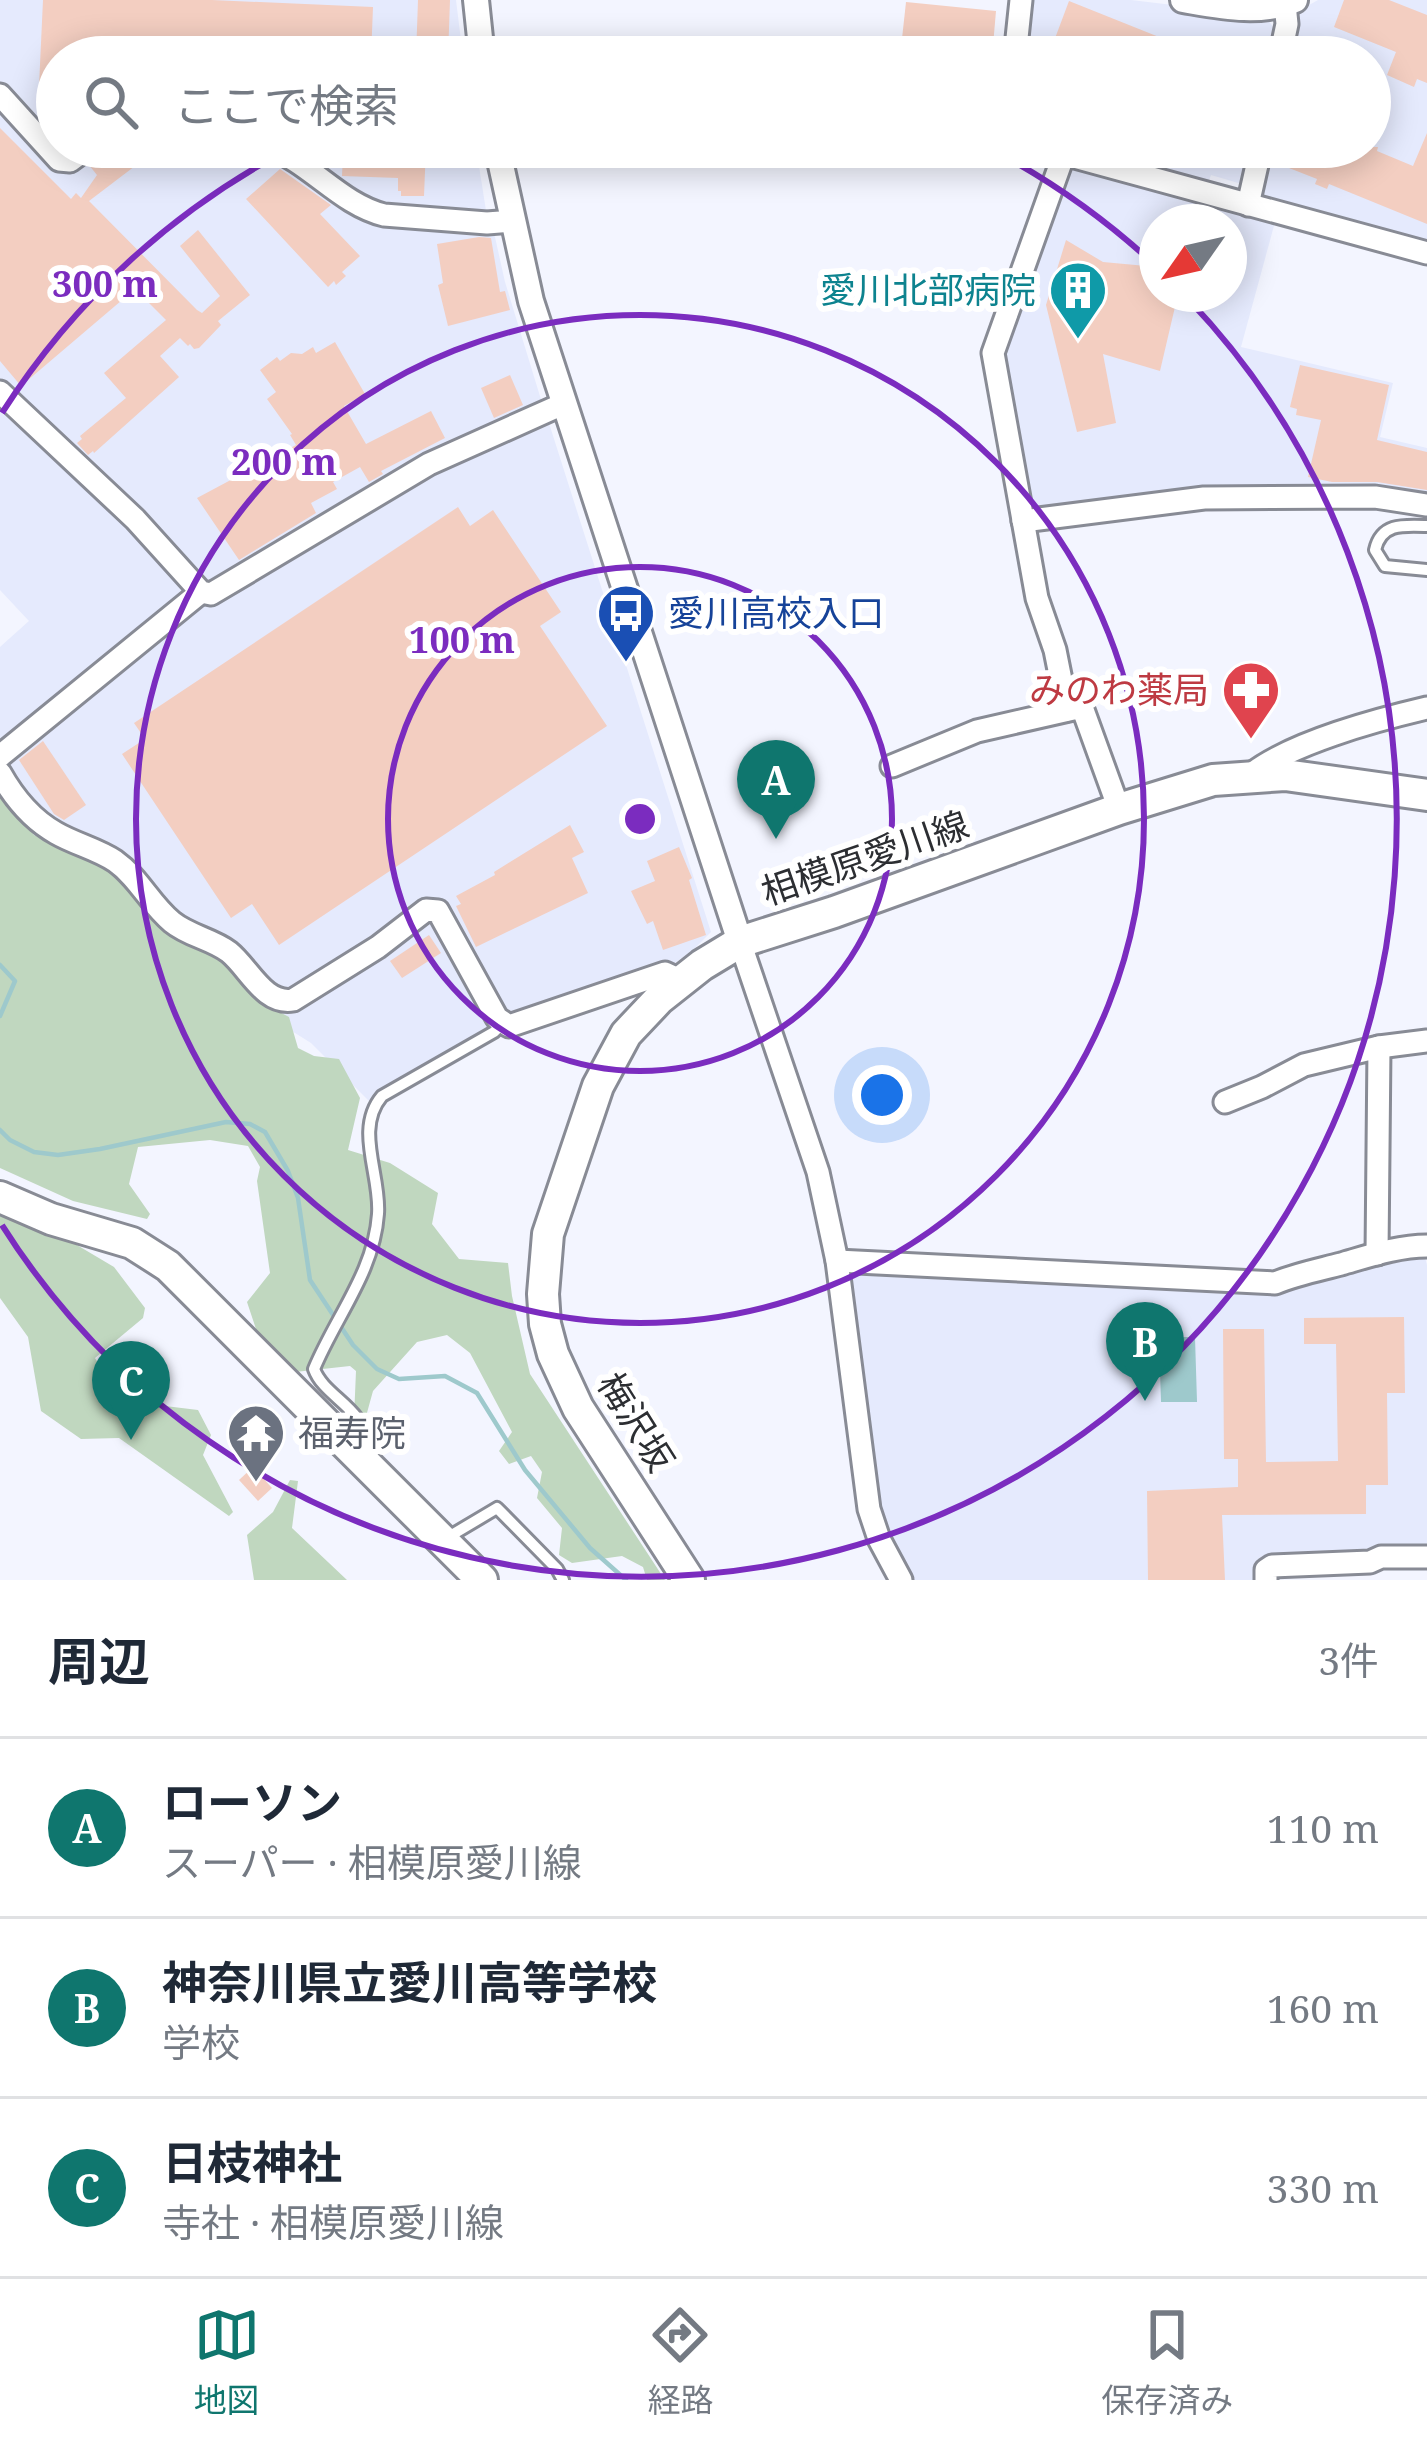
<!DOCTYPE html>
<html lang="ja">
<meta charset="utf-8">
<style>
body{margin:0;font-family:"Noto Serif","Noto Sans JP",serif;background:#f6f6f7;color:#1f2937}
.compass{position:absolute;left:1139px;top:204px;width:108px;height:108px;border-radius:50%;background:#fff;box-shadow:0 6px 30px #0003;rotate:236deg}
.you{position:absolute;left:882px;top:1095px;width:42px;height:42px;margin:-30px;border:9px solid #fff;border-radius:50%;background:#1a73e8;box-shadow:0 0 0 18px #1a73e833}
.badge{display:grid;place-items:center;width:78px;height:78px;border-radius:50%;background:#0f766e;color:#fff;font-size:39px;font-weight:700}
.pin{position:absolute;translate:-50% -99px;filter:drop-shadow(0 3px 6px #0008)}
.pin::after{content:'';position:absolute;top:63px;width:42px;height:36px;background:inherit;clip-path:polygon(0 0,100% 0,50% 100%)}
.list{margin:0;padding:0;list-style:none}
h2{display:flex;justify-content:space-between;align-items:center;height:156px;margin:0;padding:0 48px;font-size:51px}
h2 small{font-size:39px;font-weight:400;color:#747a83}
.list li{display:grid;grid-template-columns:78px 1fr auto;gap:36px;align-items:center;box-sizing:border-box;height:180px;padding:0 48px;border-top:3px solid #e0e1e3}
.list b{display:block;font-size:45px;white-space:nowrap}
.list p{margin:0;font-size:39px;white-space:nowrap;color:#747a83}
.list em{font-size:39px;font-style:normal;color:#747a83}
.icon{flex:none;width:66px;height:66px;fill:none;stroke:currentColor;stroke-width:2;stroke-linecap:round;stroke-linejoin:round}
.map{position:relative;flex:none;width:1427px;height:1580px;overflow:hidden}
.search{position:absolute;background:#fff;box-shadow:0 6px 30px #0003;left:36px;right:36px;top:36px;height:132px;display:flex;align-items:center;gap:30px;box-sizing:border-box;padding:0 42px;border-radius:66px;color:#747a83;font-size:45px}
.sheet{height:696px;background:#fff}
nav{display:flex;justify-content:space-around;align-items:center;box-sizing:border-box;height:168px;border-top:3px solid #e0e1e3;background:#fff;font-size:33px;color:#747a83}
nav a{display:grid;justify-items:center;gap:6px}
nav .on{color:#0f766e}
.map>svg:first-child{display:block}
.built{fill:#e5eafd;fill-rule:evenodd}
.green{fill:#c0d7bf}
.water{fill:#9ec9cc}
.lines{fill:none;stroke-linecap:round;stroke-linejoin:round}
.stream{stroke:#9ec9cc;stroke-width:4.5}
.building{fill:#f3cec1}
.service-casing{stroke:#888b95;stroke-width:16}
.minor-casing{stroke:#888b95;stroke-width:27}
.tertiary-casing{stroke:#888b95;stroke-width:30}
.primary-casing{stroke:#888b95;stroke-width:36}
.service{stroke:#fff;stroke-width:10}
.minor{stroke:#fff;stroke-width:21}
.tertiary{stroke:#fff;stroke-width:24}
.primary{stroke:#fff;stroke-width:30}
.ring{fill:none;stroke:#7b2cbf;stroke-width:6}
.labels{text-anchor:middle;stroke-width:12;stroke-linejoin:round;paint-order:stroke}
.culture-label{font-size:36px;fill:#0d838f;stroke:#fff;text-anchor:end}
.transit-label{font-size:36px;fill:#164399;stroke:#fff;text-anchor:start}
.health-label{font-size:36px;fill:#be3a42;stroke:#fff;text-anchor:end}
.street-label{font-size:36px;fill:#2c2e32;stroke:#fff}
.worship-label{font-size:36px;fill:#5b616d;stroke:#fff;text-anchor:start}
.centre{fill:#7b2cbf;stroke:#fff;stroke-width:6}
.ring-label{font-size:36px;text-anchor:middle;font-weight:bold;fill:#7b2cbf;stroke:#fff;stroke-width:12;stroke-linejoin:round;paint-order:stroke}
</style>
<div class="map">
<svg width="1427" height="1580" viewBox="0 0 1427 1580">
<rect width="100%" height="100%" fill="#f3f5ff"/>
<!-- built -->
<g class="built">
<path d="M0,0H456L463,57H57V147H80L61,155L0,88Z"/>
<path d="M1031,0H1131L1265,16L1279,35L1274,57H1020Z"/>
<path d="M1318,0H1427V245L1258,204L1263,147H1370V57H1284L1302,9Z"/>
<path d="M0,104L56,166L98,147H245L277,158L363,215L493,228L505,282L543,406L212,584L202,583L0,383Z"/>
<path d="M284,147H476L487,217L376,208Z"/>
<path d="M1061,147H1254L1245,185L1211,175L1207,186Z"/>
<path d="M1070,167L1275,222L1241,347L1393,383L1380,437L1427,448V499L1032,513L997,353ZM1157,222H1229V294H1157Z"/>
<path d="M0,400L77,471L186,590V599L0,747V647L29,621L0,590Z"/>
<path d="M548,420L711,932L693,950L672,965L512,1020L391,1087L371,1103L311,1043L255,1008L29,841L0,763L186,610L210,601L420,476Z"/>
<path d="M1424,1254L1427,1265V1553L1315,1557L1262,1580H909L876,1512L848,1277L855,1270L1316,1277Z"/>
</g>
<!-- green -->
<g class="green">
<path d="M0,790L34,835L101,867L124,881L168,934L221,960L264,1004L289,1017L298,1048L314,1056L339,1059L360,1098L348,1150L390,1163L438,1193L432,1224L459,1259L508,1263L512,1296L530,1374L665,1580H647L643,1567L622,1556L572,1563L559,1555L562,1528L537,1498L542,1472L531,1456L509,1464L499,1451L512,1432L470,1353L447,1335L417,1342L373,1391L365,1420L354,1418L356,1371L350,1366L295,1372L257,1332L247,1302L270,1273L257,1181L260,1167L248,1146L210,1140L138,1147L129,1184L150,1214L147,1219L73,1201L0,1168Z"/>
<path d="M0,1208L60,1235L114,1267L145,1308L143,1318L95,1358L107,1378L157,1405L198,1410L211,1435L203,1455L233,1512L229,1516L119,1438L81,1439L41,1411L28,1337L0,1298Z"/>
<path d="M290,1480L298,1481L292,1528L347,1580H254L247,1535L273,1512Z"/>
</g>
<!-- water -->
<path class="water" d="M1159,1337H1195L1197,1402H1161Z"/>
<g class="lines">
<!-- stream -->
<g class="stream">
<path d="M0,965L15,981L0,1016"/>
<path d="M0,1130L10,1140L34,1152L58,1155L100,1149L226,1122L250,1124L265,1132L288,1171L298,1198L310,1280L353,1345L377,1369L399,1379L445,1376L477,1393L525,1470L590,1548L626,1580"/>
</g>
</g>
<!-- building -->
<g class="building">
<path d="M43,0H212L373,7L371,57H57V87L39,86Z"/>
<path d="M418,0H450L448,57H416Z"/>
<path d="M1344,0H1389L1427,15V83L1417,79L1414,87L1387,75L1396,52L1334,27Z"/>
<path d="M1069,1L1184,47L1180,57H1048Z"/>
<path d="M906,2L996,11L992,57H900Z"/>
<path d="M0,128L71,199L76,193L81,198L97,175L89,165L112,147H160L89,201L197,310L202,313L220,296L180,246L198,230L250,295L218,321L221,325L199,348L194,349L190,344L188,346L180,338L160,356L179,377L94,453L93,451L88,455L77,443L82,439L80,436L126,398L104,373L166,320L135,289L21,386L0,361Z"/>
<path d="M1427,133V224L1329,184L1327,189L1315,184L1317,179L1289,168L1292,162L1285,147H1378L1377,151L1413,166Z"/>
<path d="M403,147H426L424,196H401V191H398V178L342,176L343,153L403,155Z"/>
<path d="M280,169L331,205L320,214L360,256L342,272L346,276L336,285L334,281L328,287L246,199Z"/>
<path d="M479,237L491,238L500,292L505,291L510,310L448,326L438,285L443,283L437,244Z"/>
<path d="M1066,240L1103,262L1157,267V294H1178L1160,371L1103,354L1116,423L1077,432L1046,305Z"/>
<path d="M335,342L365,394L344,406L366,444L431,411L445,438L381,471L383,474L369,482L360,467L333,482L337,489L311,503L316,513L239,560L197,498L296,445L290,435L292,434L267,399L276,392L260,370L277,357L280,361L291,353L302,354L313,347L316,353Z"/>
<path d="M1300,365L1389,385L1377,440L1427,452V490L1377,482H1332L1308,477L1321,420L1296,415L1297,409L1290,407Z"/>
<path d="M510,375L523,405L494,418L481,388Z"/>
<path d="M458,507L470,526L493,510L561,612L540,626L607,726L279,945L252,904L231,918L122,754L145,739L134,723Z"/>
<path d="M43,741L86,805L64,820L54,814L19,760Z"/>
<path d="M570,825L584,852L572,858L588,893L476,947L456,906L461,904L456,896L495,875L494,872Z"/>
<path d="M679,847L692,878L689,880L706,935L663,950L653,921L647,924L631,891L655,881L647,861Z"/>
<path d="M429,935L441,953L402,978L390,961Z"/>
<path d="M1404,1317L1405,1393H1387L1388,1485H1366V1514L1222,1515L1225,1580H1148L1147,1491L1238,1487V1459H1224L1223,1329H1264L1266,1462L1338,1461L1336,1344H1304V1318Z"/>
<path d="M253,1467L272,1488L258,1501L239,1480Z"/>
</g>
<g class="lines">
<defs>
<g id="service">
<path d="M985,147H997"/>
<path d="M1427,526C1403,525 1381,523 1375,550L1385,566L1427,570"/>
<path d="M358,1450L365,1442C365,1408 324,1397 314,1369C336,1316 374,1272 378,1214C381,1175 354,1129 382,1096L494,1032L503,1023"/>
<path d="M445,1539L497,1508L557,1569L563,1580"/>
</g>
<g id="minor">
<path d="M1015,57L1021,0"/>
<path d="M1280,57L1287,24L1285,4"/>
<path d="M0,95L59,160L70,161L89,147"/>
<path d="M268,147C310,162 340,204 384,215L487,223L512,221"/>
<path d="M1038,147L1427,253"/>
<path d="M1064,154L993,353L1037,598L1055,650L1067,710"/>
<path d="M1248,205L1261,147"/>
<path d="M0,392L135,519L201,592L211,594L429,464L563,404"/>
<path d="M1023,521L1204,498L1375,497L1427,505"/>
<path d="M0,756L201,592"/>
<path d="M892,766L977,731L1082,707L1119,809"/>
<path d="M0,773C14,798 31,819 56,833C75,844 97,849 115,861C139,878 150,904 172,922C189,936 212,939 229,952C249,968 264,1005 293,1000L378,947L426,910L438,911L497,1018L509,1026L665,973L680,980"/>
<path d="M1249,776C1288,744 1376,720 1427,708"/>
<path d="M740,942L818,1172L837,1261L869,1509L879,1539L901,1580"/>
<path d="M1379,1047L1427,1041"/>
<path d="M1225,1102L1262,1087L1304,1065L1379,1047L1377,1254"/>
<path d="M837,1261L1275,1283C1297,1274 1318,1270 1341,1264C1369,1256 1398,1246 1427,1246"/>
<path d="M1266,1580V1570L1272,1566L1370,1562L1381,1557H1427"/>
</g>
<g id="tertiary">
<path d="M476,0L482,57"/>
<path d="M1183,0C1219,6 1260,15 1295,0"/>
<path d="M497,147L531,301L740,942"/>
</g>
<g id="primary">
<path d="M0,1197L51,1219L132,1243L168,1266L482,1580"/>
<path d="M689,1580L578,1408L553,1354L545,1324L543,1294L548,1234L598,1086L626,1034L659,999L702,965L740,942L834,912L1119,809L1213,780L1285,775L1427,795"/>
</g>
</defs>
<!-- service casing -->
<use href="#service" class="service-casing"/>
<!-- minor casing -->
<use href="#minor" class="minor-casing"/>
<!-- tertiary casing -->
<use href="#tertiary" class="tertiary-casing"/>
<!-- primary casing -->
<use href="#primary" class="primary-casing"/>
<!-- service -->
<use href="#service" class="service"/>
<!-- minor -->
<use href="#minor" class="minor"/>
<!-- tertiary -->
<use href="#tertiary" class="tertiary"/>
<!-- primary -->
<use href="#primary" class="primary"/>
</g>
<!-- distance rings -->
<g class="ring">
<circle cx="640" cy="819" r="252"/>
<circle cx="640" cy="819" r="504"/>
<path d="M2 413A756 756 0 0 1 291 148M989 148A756 756 0 0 1 1156 266M1188 299A756 756 0 1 1 2 1225"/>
</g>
<!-- icons -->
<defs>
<symbol id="building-pin" viewBox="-11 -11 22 30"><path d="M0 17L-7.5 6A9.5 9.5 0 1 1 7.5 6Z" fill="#0f9aa8" stroke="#fff"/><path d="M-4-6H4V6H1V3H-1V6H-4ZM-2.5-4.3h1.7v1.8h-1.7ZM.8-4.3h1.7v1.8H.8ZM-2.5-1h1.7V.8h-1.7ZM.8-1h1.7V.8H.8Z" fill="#fff"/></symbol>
<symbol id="bus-pin" viewBox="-11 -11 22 30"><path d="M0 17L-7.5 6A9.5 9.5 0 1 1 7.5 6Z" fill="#1a4fb4" stroke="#fff"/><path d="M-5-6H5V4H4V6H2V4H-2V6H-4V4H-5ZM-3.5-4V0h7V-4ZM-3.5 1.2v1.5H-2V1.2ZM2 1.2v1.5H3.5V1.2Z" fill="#fff"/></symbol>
<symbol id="pharmacy-pin" viewBox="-11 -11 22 30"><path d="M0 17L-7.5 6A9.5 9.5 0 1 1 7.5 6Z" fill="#e0444e" stroke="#fff"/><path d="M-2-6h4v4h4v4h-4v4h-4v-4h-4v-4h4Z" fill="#fff"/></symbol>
<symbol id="temple-pin" viewBox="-11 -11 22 30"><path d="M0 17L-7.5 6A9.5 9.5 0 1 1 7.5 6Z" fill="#6b7280" stroke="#fff"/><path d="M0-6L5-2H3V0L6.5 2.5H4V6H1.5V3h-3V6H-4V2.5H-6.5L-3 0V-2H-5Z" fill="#fff"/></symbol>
</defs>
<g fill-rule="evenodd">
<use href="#building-pin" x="1045" y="257" width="66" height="90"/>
<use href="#bus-pin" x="593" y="580" width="66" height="90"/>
<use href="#pharmacy-pin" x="1218" y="657" width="66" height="90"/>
<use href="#temple-pin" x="223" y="1400" width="66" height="90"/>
</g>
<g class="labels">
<!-- culture labels -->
<g class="culture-label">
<text x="1036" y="303">愛川北部病院</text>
</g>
<!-- transit labels -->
<g class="transit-label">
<text x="668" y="626">愛川高校入口</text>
</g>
<!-- health labels -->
<g class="health-label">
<text x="1209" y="703">みのわ薬局</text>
</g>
<!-- street labels -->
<g class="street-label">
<text transform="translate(865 858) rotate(-19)" y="13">相模原愛川線</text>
<text transform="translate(636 1422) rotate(58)" y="13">梅沢坂</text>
</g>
<!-- worship labels -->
<g class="worship-label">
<text x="298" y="1446">福寿院</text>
</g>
</g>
<circle cx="640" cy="819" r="18" class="centre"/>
<g class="ring-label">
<text x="105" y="297">300 m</text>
<text x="284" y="475">200 m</text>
<text x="462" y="653">100 m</text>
</g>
</svg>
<svg class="compass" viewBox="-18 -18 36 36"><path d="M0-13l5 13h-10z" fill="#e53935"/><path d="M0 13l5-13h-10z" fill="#747a83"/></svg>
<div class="you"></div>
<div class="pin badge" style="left:776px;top:839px">A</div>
<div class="pin badge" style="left:1145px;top:1401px">B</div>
<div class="pin badge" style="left:131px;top:1440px">C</div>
<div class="search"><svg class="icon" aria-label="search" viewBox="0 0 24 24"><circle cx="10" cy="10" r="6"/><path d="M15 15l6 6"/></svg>ここで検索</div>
</div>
<section class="sheet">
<h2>周辺<small>3件</small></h2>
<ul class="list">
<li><span class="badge">A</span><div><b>ローソン</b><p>スーパー · 相模原愛川線</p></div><em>110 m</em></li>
<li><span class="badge">B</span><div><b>神奈川県立愛川高等学校</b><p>学校</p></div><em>160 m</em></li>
<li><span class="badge">C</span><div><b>日枝神社</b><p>寺社 · 相模原愛川線</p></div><em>330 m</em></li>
</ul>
</section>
<nav>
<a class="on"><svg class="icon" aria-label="map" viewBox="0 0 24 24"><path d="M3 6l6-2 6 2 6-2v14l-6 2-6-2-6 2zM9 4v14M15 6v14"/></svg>地図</a>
<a><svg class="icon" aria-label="directions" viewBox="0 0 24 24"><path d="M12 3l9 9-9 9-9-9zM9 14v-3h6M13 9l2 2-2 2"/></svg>経路</a>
<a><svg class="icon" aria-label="saved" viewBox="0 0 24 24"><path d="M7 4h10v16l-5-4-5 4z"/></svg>保存済み</a>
</nav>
